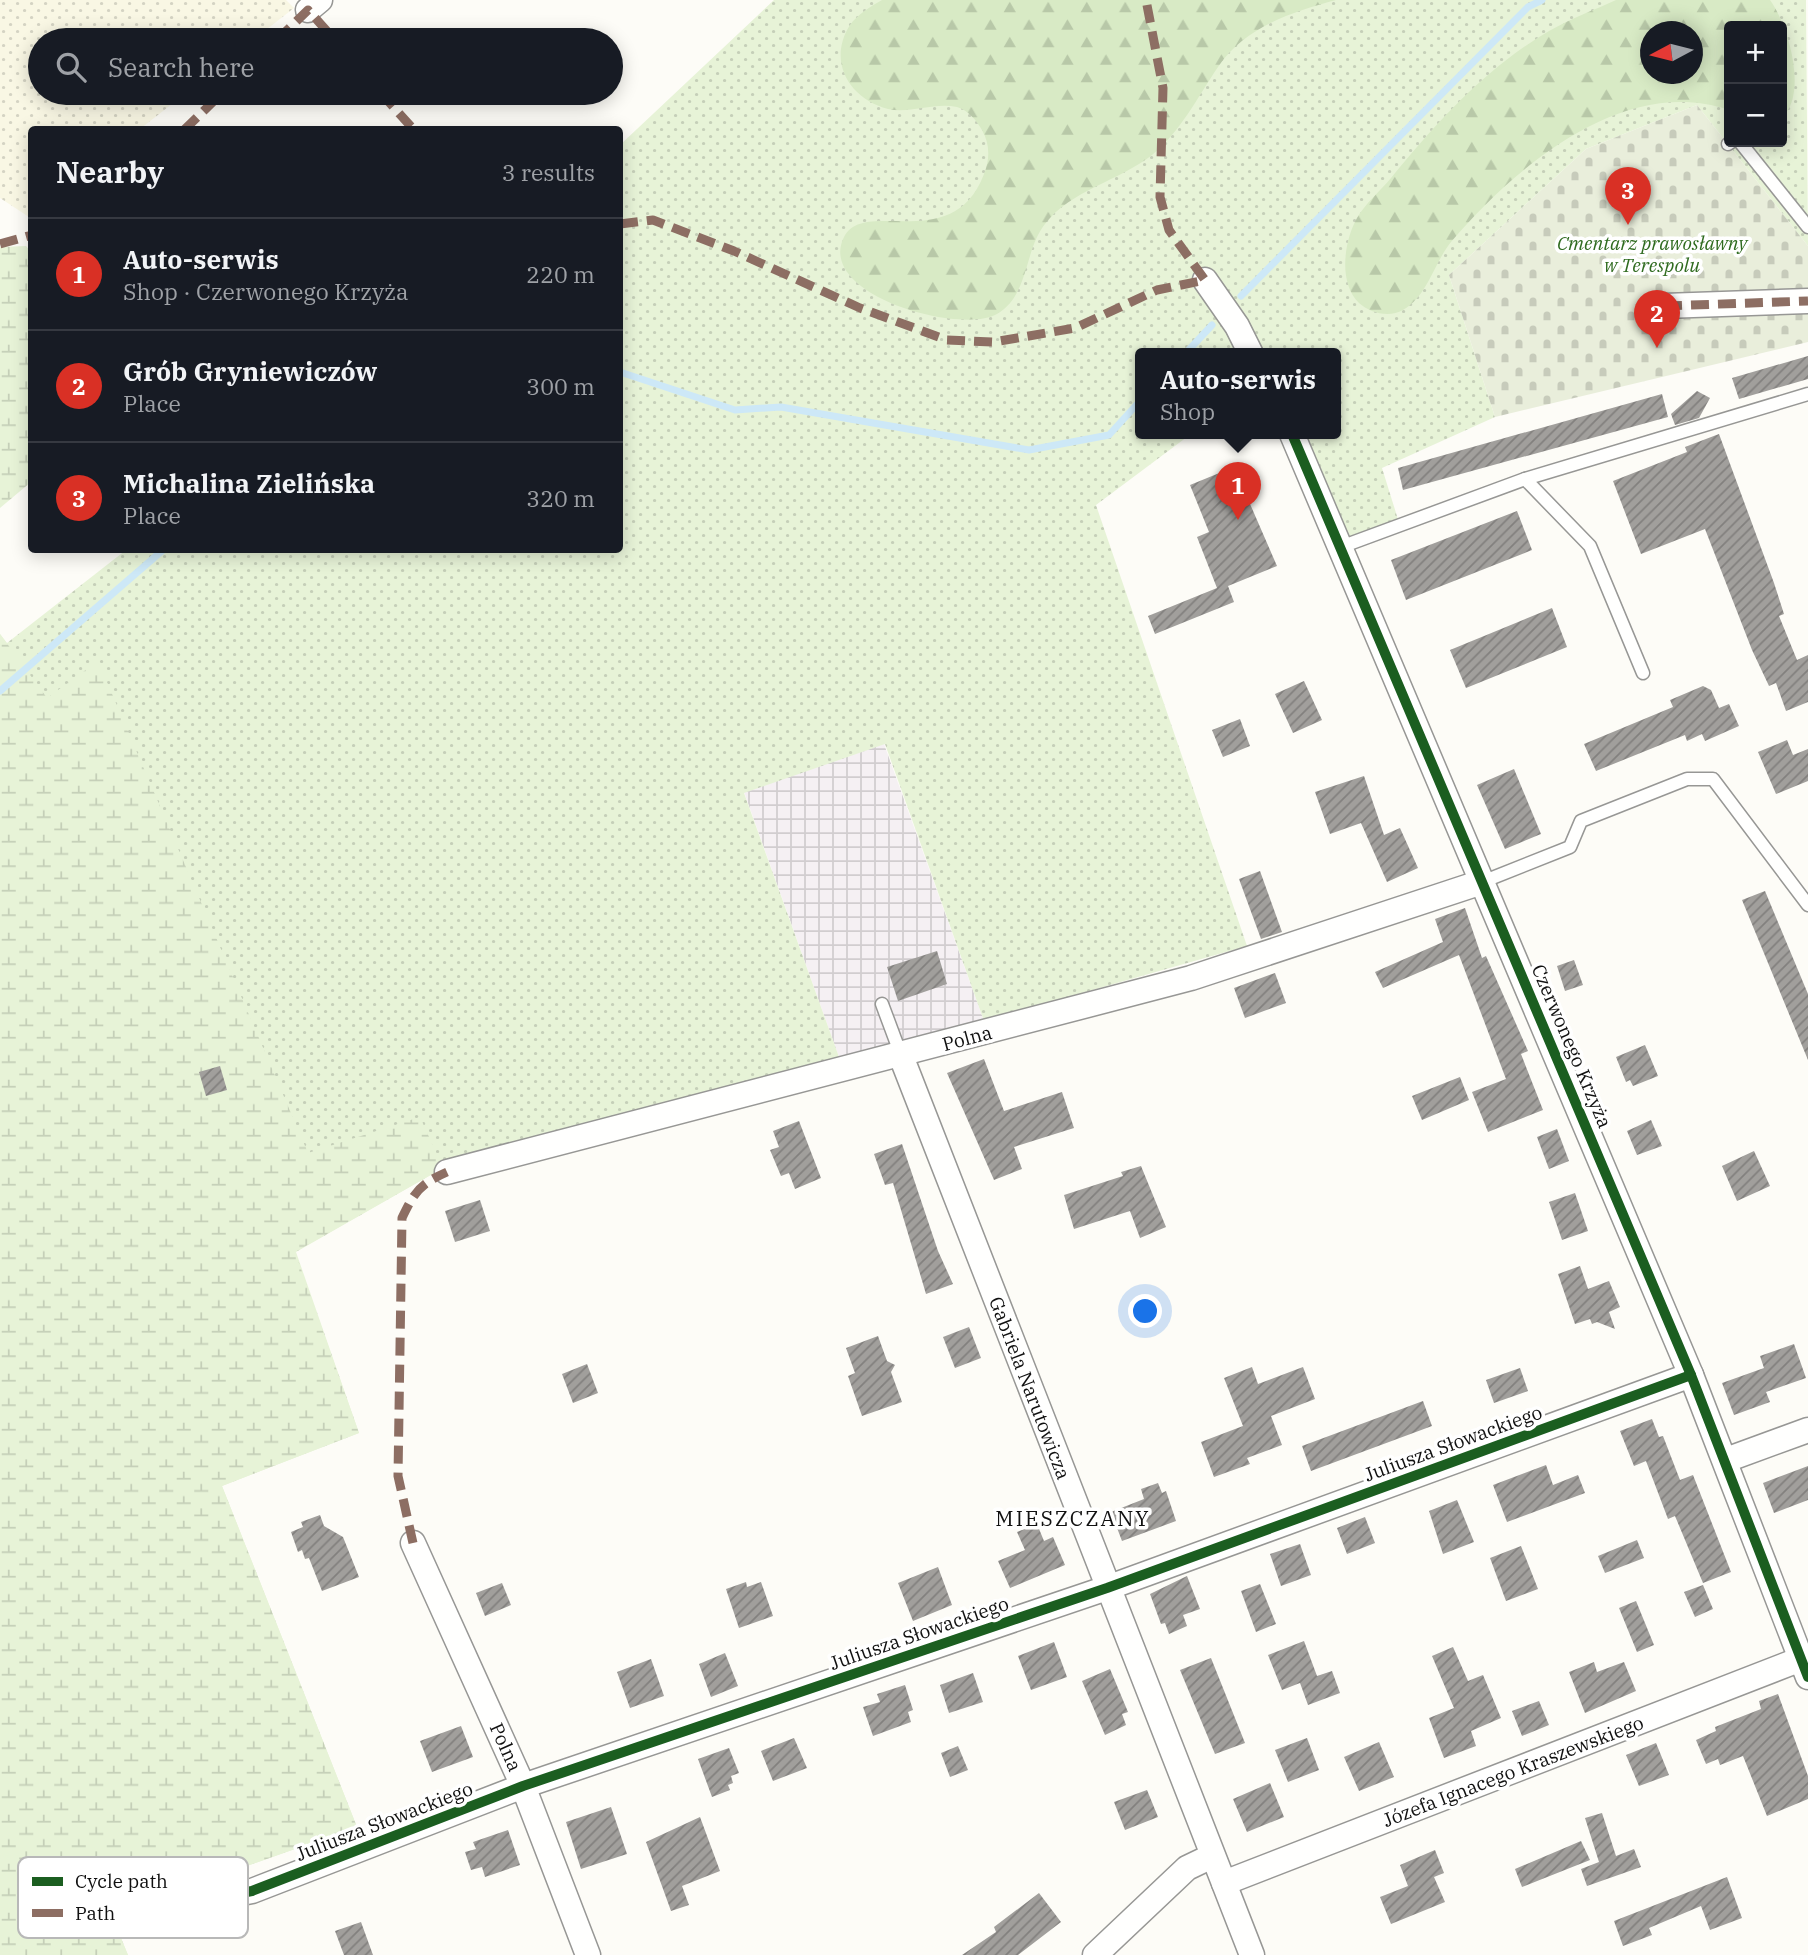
<!DOCTYPE html>
<meta charset="utf-8">
<style>
body{margin:0;font-family:"IBM Plex Serif",serif;background:#20242c;color:#f1f3f6}
.controls{position:absolute;right:21px;top:21px;display:grid;overflow:hidden;border-radius:7px;box-shadow:0 4px 18px #0003}
.controls button{width:63px;height:63px;display:grid;place-items:center;padding:0;border:0;border-bottom:2px solid #363941;background:#171b24;color:#f1f3f6;font:35px sans-serif}
.compass{position:absolute;left:1640px;top:21px;width:63px;height:63px;border-radius:50%;background:#171b24;box-shadow:0 4px 18px #0003;rotate:263deg}
.you{position:absolute;left:1146px;top:1312px;width:24px;height:24px;margin:-18px;border:5px solid #fff;border-radius:50%;background:#1a73e8;box-shadow:0 0 0 10px #1a73e833}
.badge{display:grid;place-items:center;width:46px;height:46px;border-radius:50%;background:#d93025;color:#fff;font-size:23px;font-weight:700}
.pin{position:absolute;translate:-50% -58px;filter:drop-shadow(0 2px 4px #0008)}
.pin::after{content:'';position:absolute;top:37px;width:24px;height:21px;background:inherit;clip-path:polygon(0 0,100% 0,50% 100%)}
.popup{position:absolute;left:1135px;top:348px;width:206px;height:91px;box-sizing:border-box;display:grid;place-content:center;border-radius:7px;background:#171b24;filter:drop-shadow(0 2px 5px #0005);font-size:23px;white-space:nowrap;color:#9ea1a6}
.popup b{font-size:26px;color:#f1f3f6}
.popup::after{content:'';position:absolute;left:50%;top:100%;margin-left:-14px;border:14px solid transparent;border-top-color:#171b24}
.list{margin:0;padding:0;list-style:none}
h2{display:flex;justify-content:space-between;align-items:center;height:91px;margin:0;padding:0 28px;font-size:30px}
h2 small{font-size:23px;font-weight:400;color:#9ea1a6}
.list li{display:grid;grid-template-columns:46px 1fr auto;gap:21px;align-items:center;box-sizing:border-box;height:112px;padding:0 28px;border-top:2px solid #363941}
.list b{display:block;font-size:26px;white-space:nowrap}
.list p{margin:0;font-size:23px;white-space:nowrap;color:#9ea1a6}
.list em{font-size:23px;font-style:normal;color:#9ea1a6}
.icon{flex:none;width:38px;height:38px;fill:none;stroke:currentColor;stroke-width:2;stroke-linecap:round;stroke-linejoin:round}
.map{position:relative;flex:none;width:1808px;height:1955px;overflow:hidden}
.search{position:absolute;background:#171b24;box-shadow:0 4px 18px #0003;left:28px;top:28px;width:595px;height:77px;display:flex;align-items:center;gap:18px;box-sizing:border-box;padding:0 24px;border-radius:38px;color:#9ea1a6;font-size:26px}
.panel{position:absolute;background:#171b24;box-shadow:0 4px 18px #0003;left:28px;top:126px;width:595px;height:427px;border-radius:7px}
.map>svg:first-child{display:block}
.industrial{fill:url(#industrial-grid)}
.farmland{fill:url(#farmland-dots)}
.green{fill:url(#green-dots);fill-rule:evenodd}
.forest{fill:url(#forest-firs);fill-rule:evenodd}
.wetland{fill:url(#wetland-marsh)}
.cemetery{fill:url(#cemetery-stones)}
.lines{fill:none;stroke-linecap:round;stroke-linejoin:round}
.stream{stroke:#cde8f7;stroke-width:7}
.building{fill:url(#building-hatch)}
.lane-casing{stroke:#979795;stroke-width:15}
.street-casing{stroke:#979795;stroke-width:27}
.lane{stroke:#fffffe;stroke-width:12}
.street{stroke:#fffffe;stroke-width:24}
.quiet{stroke:#8d6e63;stroke-width:9;stroke-dasharray:18 9;stroke-linecap:butt}
.cycleway-casing{stroke:#fff;stroke-width:15}
.cycleway{stroke:#1b5e20;stroke-width:10}
.labels{text-anchor:middle;stroke-width:7;stroke-linejoin:round;paint-order:stroke}
.park-label{font-size:19px;font-style:italic;fill:#2f6b1f;stroke:#fff}
.street-label{font-size:19px;fill:#111;stroke:#fff}
.neighbourhood-label{font-size:21px;letter-spacing:2px;fill:#111;stroke:#fff}
.key{fill:#fff;stroke:#b8b8b8;stroke-width:2}
.key-label{font-size:19px;fill:#111}
</style>
<div class="map">
<svg width="1808" height="1955" viewBox="0 0 1808 1955">
<defs>
<pattern id="industrial-grid" width="8" height="8" patternUnits="userSpaceOnUse" patternTransform="scale(1.75)"><rect width="8" height="8" fill="#f5f0f3"/><path d="M0 4h8M4 0v8" fill="none" stroke="#d1cdcf"/></pattern>
<pattern id="farmland-dots" width="8" height="8" patternUnits="userSpaceOnUse" patternTransform="scale(1.75)"><rect width="8" height="8" fill="#f9f7e4"/><path d="M2 2h.1M6 6h.1" fill="none" stroke="#d4d3c3" stroke-width="1.8" stroke-linecap="round"/></pattern>
<pattern id="green-dots" width="8" height="8" patternUnits="userSpaceOnUse" patternTransform="scale(1.75)"><rect width="8" height="8" fill="#e7f3d7"/><path d="M2 2h.1M6 6h.1" fill="none" stroke="#c5cfb8" stroke-width="1.8" stroke-linecap="round"/></pattern>
<pattern id="forest-firs" width="22" height="20" patternUnits="userSpaceOnUse" patternTransform="scale(1.75)"><rect width="22" height="20" fill="#d8eac5"/><path d="M5 1l3.5 6h-7zM16 11l3.5 6h-7z" fill="#b8c8a8"/></pattern>
<pattern id="wetland-marsh" width="20" height="14" patternUnits="userSpaceOnUse" patternTransform="scale(1.75)"><rect width="20" height="14" fill="#e7f3d7"/><path d="M1 5h8M5 5V1M11 12h8M15 12V8" fill="none" stroke="#c5cfb8"/></pattern>
<pattern id="cemetery-stones" width="16" height="16" patternUnits="userSpaceOnUse" patternTransform="scale(1.75)"><rect width="16" height="16" fill="#e9eedb"/><path d="M2 7V4a2 2 0 0 1 4 0v3zM10 15v-3a2 2 0 0 1 4 0v3z" fill="#c7cbbb"/></pattern>
<pattern id="building-hatch" width="6" height="6" patternUnits="userSpaceOnUse" patternTransform="scale(1.75)"><rect width="6" height="6" fill="#a19f9c"/><path d="M-1 1l2-2M0 6l6-6M5 7l2-2" fill="none" stroke="#82807e"/></pattern>
</defs>
<rect width="100%" height="100%" fill="#fdfcf7"/>
<!-- industrial -->
<path class="industrial" d="M884,744L984,1021L839,1057L744,792Z"/>
<!-- farmland -->
<path class="farmland" d="M0,0H286L294,8L253,40H40V93H186L140,129L32,130V215L29,217L0,198Z"/>
<!-- green -->
<path class="green" d="M774,0H1806L1808,246L1697,105L1586,149L1449,275L1495,417L1382,468L1401,529L1348,545L1298,434H1336V354H1140V434H1191L1096,505L1247,946L984,1021L885,744L744,793L839,1057L443,1168L296,1252L359,1433L222,1486L357,1827L111,1914L128,1955H0V634L7,643L126,550H620V145ZM1729,26H1782V142H1729ZM1650,32H1692V74H1650Z"/>
<!-- forest -->
<g class="forest">
<path d="M882,0H1336C1292,12 1245,27 1218,67C1197,98 1181,131 1152,155C1119,181 1071,190 1045,224C1024,250 1029,296 997,314C961,335 815,295 844,237C864,197 953,256 984,174C990,159 990,144 982,130C976,120 968,110 957,107C934,102 910,114 888,109C849,99 827,61 850,25C857,15 871,6 882,0Z"/>
<path d="M1616,0H1770C1789,26 1808,95 1782,117V26H1729V110C1624,74 1515,167 1451,242C1434,263 1427,297 1403,310C1389,318 1370,313 1359,303C1338,283 1344,241 1357,218C1365,204 1380,191 1391,178C1436,123 1487,67 1549,31C1570,19 1594,10 1616,0ZM1650,32H1692V74H1650Z"/>
</g>
<!-- wetland -->
<g class="wetland">
<path d="M26,246L32,253L31,482L0,508V247Z"/>
<path d="M0,634L47,698L98,661L308,1153L420,1117L443,1168L295,1252L359,1433L222,1486L357,1827L111,1914L128,1955H0Z"/>
</g>
<!-- cemetery -->
<path class="cemetery" d="M1697,105L1808,246V342L1495,417L1449,275L1586,149Z"/>
<g class="lines">
<!-- stream -->
<g class="stream">
<path d="M1241,296L1528,7L1542,0"/>
<path d="M1185,354L1212,325"/>
<path d="M620,372L735,410L781,407L1029,450L1109,435L1140,401"/>
<path d="M0,691L163,550"/>
</g>
</g>
<!-- building -->
<g class="building">
<path d="M1808,356V379L1739,399L1732,378Z"/>
<path d="M1697,391L1710,398L1699,418L1675,425L1671,414Z"/>
<path d="M1662,394L1668,417L1403,490L1398,468Z"/>
<path d="M1719,434L1774,583L1784,614L1779,616L1797,660L1808,655V702L1786,711L1776,683L1769,686L1752,650L1705,529L1641,554L1613,481L1687,452L1685,447Z"/>
<path d="M1234,467L1277,566L1228,586L1234,602L1155,634L1148,616L1217,588L1197,537L1209,532L1190,485Z"/>
<path d="M1517,511L1532,550L1406,600L1391,560Z"/>
<path d="M1552,608L1567,647L1466,688L1450,650Z"/>
<path d="M1304,681L1322,720L1293,733L1275,694Z"/>
<path d="M1703,686L1711,690L1719,708L1729,704L1739,726L1705,741L1702,734L1687,741L1685,735L1596,771L1584,744L1673,707L1670,700Z"/>
<path d="M1240,719L1250,746L1223,757L1212,730Z"/>
<path d="M1787,740L1793,755L1808,749V781L1776,794L1758,752Z"/>
<path d="M1514,769L1541,834L1505,849L1477,785Z"/>
<path d="M1364,776L1384,835L1400,828L1418,868L1387,882L1361,823L1330,834L1315,792Z"/>
<path d="M1260,871L1282,932L1261,939L1239,879Z"/>
<path d="M1765,891L1808,994V1060L1742,900Z"/>
<path d="M1465,908L1482,958L1486,956L1528,1051L1521,1054L1543,1110L1488,1132L1472,1092L1506,1079L1459,955L1383,988L1375,972L1443,942L1435,919Z"/>
<path d="M937,951L947,984L898,1001L887,967Z"/>
<path d="M1574,960L1583,985L1565,991L1557,966Z"/>
<path d="M1275,973L1286,1003L1245,1018L1234,988Z"/>
<path d="M1645,1045L1658,1076L1633,1086L1630,1080L1626,1082L1616,1057Z"/>
<path d="M984,1059L1004,1111L1062,1092L1074,1128L1014,1147L1022,1169L994,1180L947,1073Z"/>
<path d="M220,1066L227,1090L206,1096L199,1072Z"/>
<path d="M1460,1077L1469,1100L1422,1120L1412,1096Z"/>
<path d="M1651,1120L1662,1146L1637,1155L1627,1131Z"/>
<path d="M799,1121L821,1178L795,1189L789,1173L781,1176L770,1150L779,1147L773,1131Z"/>
<path d="M1557,1129L1569,1161L1549,1169L1537,1137Z"/>
<path d="M902,1144L938,1251L953,1284L926,1294L893,1183L885,1185L874,1154Z"/>
<path d="M1754,1151L1770,1186L1737,1201L1722,1166Z"/>
<path d="M1141,1166L1166,1227L1140,1238L1130,1211L1074,1229L1064,1195L1123,1176L1121,1172Z"/>
<path d="M1575,1193L1588,1231L1562,1240L1549,1202Z"/>
<path d="M480,1200L490,1231L455,1242L445,1211Z"/>
<path d="M1580,1266L1588,1289L1609,1281L1620,1307L1609,1312L1615,1329L1597,1322L1592,1324L1590,1319L1575,1324L1558,1274Z"/>
<path d="M969,1327L981,1358L955,1368L943,1337Z"/>
<path d="M878,1336L887,1361L895,1365L891,1372L902,1402L862,1416L848,1376L855,1373L846,1348Z"/>
<path d="M1794,1344L1806,1378L1766,1392L1770,1402L1734,1415L1722,1383L1764,1368L1760,1356Z"/>
<path d="M587,1364L598,1393L573,1403L562,1374Z"/>
<path d="M1252,1367L1258,1384L1303,1367L1315,1399L1271,1416L1282,1445L1247,1458L1250,1464L1214,1477L1201,1442L1243,1426L1224,1378Z"/>
<path d="M1520,1368L1528,1391L1494,1403L1486,1380Z"/>
<path d="M1423,1401L1432,1426L1311,1471L1302,1446Z"/>
<path d="M1652,1419L1659,1437L1663,1436L1680,1480L1693,1475L1731,1572L1703,1583L1675,1516L1668,1519L1646,1461L1634,1466L1620,1431Z"/>
<path d="M1546,1465L1553,1485L1578,1475L1585,1493L1507,1522L1493,1485Z"/>
<path d="M1808,1466V1500L1774,1513L1763,1483Z"/>
<path d="M1158,1483L1162,1493L1166,1491L1176,1521L1122,1541L1111,1512L1144,1499L1141,1489Z"/>
<path d="M1457,1500L1474,1542L1443,1554L1429,1511Z"/>
<path d="M320,1515L324,1526L343,1537L359,1577L322,1591L309,1558L305,1559L302,1550L298,1552L291,1532L303,1527L301,1522Z"/>
<path d="M1365,1517L1375,1543L1347,1554L1337,1528Z"/>
<path d="M1037,1524L1044,1541L1053,1537L1065,1565L1010,1588L998,1561L1025,1550L1017,1532Z"/>
<path d="M1637,1540L1644,1558L1605,1573L1598,1556Z"/>
<path d="M1300,1544L1311,1575L1281,1586L1270,1554Z"/>
<path d="M1521,1546L1538,1589L1506,1601L1490,1558Z"/>
<path d="M938,1567L952,1605L913,1621L898,1583Z"/>
<path d="M1187,1576L1200,1609L1183,1615L1187,1626L1169,1634L1165,1623L1161,1624L1150,1594Z"/>
<path d="M746,1582L747,1587L761,1582L773,1616L739,1628L726,1589Z"/>
<path d="M502,1583L511,1605L485,1616L476,1593Z"/>
<path d="M1260,1584L1276,1624L1256,1632L1241,1591Z"/>
<path d="M1703,1585L1713,1609L1695,1617L1684,1592Z"/>
<path d="M1636,1601L1654,1645L1637,1652L1619,1608Z"/>
<path d="M1304,1641L1317,1676L1332,1671L1340,1693L1308,1705L1300,1683L1282,1690L1268,1655Z"/>
<path d="M1054,1642L1067,1677L1031,1690L1018,1656Z"/>
<path d="M1453,1647L1468,1681L1483,1675L1501,1718L1471,1731L1476,1746L1444,1758L1429,1718L1454,1708L1432,1656Z"/>
<path d="M725,1653L738,1686L711,1697L699,1664Z"/>
<path d="M1211,1658L1245,1743L1215,1754L1180,1670Z"/>
<path d="M651,1659L664,1696L630,1708L617,1672Z"/>
<path d="M1594,1662L1597,1672L1624,1662L1636,1691L1585,1713L1569,1672Z"/>
<path d="M1110,1669L1128,1712L1122,1714L1126,1725L1105,1735L1082,1681Z"/>
<path d="M973,1673L983,1702L949,1713L940,1685Z"/>
<path d="M905,1685L913,1710L908,1712L911,1722L873,1736L863,1707L880,1702L877,1694Z"/>
<path d="M1778,1694L1808,1776V1799L1767,1816L1743,1756L1720,1765L1718,1759L1706,1764L1696,1740L1716,1731L1715,1727L1761,1709L1759,1701Z"/>
<path d="M1539,1701L1549,1725L1522,1736L1512,1711Z"/>
<path d="M461,1726L473,1757L432,1772L420,1741Z"/>
<path d="M794,1738L807,1768L773,1781L761,1751Z"/>
<path d="M1307,1738L1319,1770L1288,1782L1275,1750Z"/>
<path d="M1379,1742L1394,1777L1359,1791L1344,1757Z"/>
<path d="M1656,1743L1669,1775L1639,1786L1626,1755Z"/>
<path d="M958,1746L968,1770L950,1777L941,1753Z"/>
<path d="M729,1748L739,1773L731,1776L733,1783L728,1785L730,1790L712,1797L698,1759Z"/>
<path d="M1270,1783L1284,1817L1247,1832L1233,1799Z"/>
<path d="M1147,1790L1158,1817L1125,1830L1114,1802Z"/>
<path d="M611,1807L627,1854L581,1869L566,1822Z"/>
<path d="M1602,1813L1616,1856L1634,1849L1641,1867L1587,1886L1581,1869L1599,1862L1585,1818Z"/>
<path d="M700,1817L720,1871L682,1886L689,1905L671,1911L646,1842Z"/>
<path d="M508,1830L520,1865L485,1877L482,1867L471,1870L465,1852L476,1849L473,1842Z"/>
<path d="M1581,1841L1590,1860L1522,1887L1515,1869Z"/>
<path d="M1435,1850L1444,1873L1434,1877L1445,1902L1391,1924L1380,1897L1408,1886L1400,1865Z"/>
<path d="M1727,1877L1742,1918L1710,1930L1701,1906L1649,1928L1652,1935L1623,1946L1614,1921Z"/>
<path d="M1039,1893L1061,1922L1018,1955H962L996,1932L994,1927Z"/>
<path d="M361,1922L373,1955H344L335,1931Z"/>
</g>
<g class="lines">
<defs>
<g id="lane">
<path d="M1740,142L1808,227"/>
<path d="M1728,144L1731,142"/>
<path d="M1525,479L1590,546L1643,673"/>
<path d="M1338,548L1525,479L1808,394"/>
<path d="M1482,882L1570,847L1581,821L1687,779H1713L1808,905"/>
<path d="M882,1004L901,1055"/>
</g>
<g id="street">
<path d="M308,10L320,0"/>
<path d="M1205,280L1237,326L1251,354"/>
<path d="M1664,306L1808,301"/>
<path d="M1292,434L1691,1375L1808,1677"/>
<path d="M901,1056L1252,1955"/>
<path d="M447,1172L1191,978L1482,882"/>
<path d="M1726,1460L1808,1430"/>
<path d="M413,1543L523,1786L588,1955"/>
<path d="M1224,1883L1801,1659"/>
<path d="M154,1910L252,1891L523,1786L1107,1588L1691,1375"/>
<path d="M1095,1955L1187,1868L1212,1856"/>
</g>
</defs>
<!-- lane casing -->
<use href="#lane" class="lane-casing"/>
<!-- street casing -->
<use href="#street" class="street-casing"/>
<!-- lane -->
<use href="#lane" class="lane"/>
<!-- street -->
<use href="#street" class="street"/>
<!-- quiet -->
<g class="quiet">
<path d="M277,40L308,10L335,40"/>
<path d="M381,93L414,130"/>
<path d="M184,130L222,93"/>
<path d="M620,224L653,220L734,251L860,308L947,340L994,342L1075,328L1157,290L1205,280L1169,230L1160,197L1163,88L1146,0"/>
<path d="M0,244L32,235"/>
<path d="M1664,306L1808,301"/>
<path d="M413,1543L398,1476L402,1218C415,1191 420,1184 447,1172"/>
</g>
<defs>
<g id="cycleway">
<path d="M1292,434L1691,1375L1808,1677"/>
<path d="M154,1910L252,1891L523,1786L1107,1588L1691,1375"/>
</g>
</defs>
<!-- cycleway casing -->
<use href="#cycleway" class="cycleway-casing"/>
<!-- cycleway -->
<use href="#cycleway" class="cycleway"/>
</g>
<g class="labels">
<!-- park labels -->
<g class="park-label">
<text x="1652" y="250">Cmentarz prawosławny<tspan x="1652" dy="22">w Terespolu</tspan></text>
</g>
<!-- street labels -->
<g class="street-label">
<text transform="translate(967 1038) rotate(-15)" y="7">Polna</text>
<text transform="translate(1572 1046) rotate(67)" y="7">Czerwonego Krzyża</text>
<text transform="translate(1030 1388) rotate(69)" y="7">Gabriela Narutowicza</text>
<text transform="translate(1453 1443) rotate(-20)" y="7">Juliusza Słowackiego</text>
<text transform="translate(919 1633) rotate(-19)" y="7">Juliusza Słowackiego</text>
<text transform="translate(506 1747) rotate(66)" y="7">Polna</text>
<text transform="translate(1513 1771) rotate(-21)" y="7">Józefa Ignacego Kraszewskiego</text>
<text transform="translate(384 1821) rotate(-21)" y="7">Juliusza Słowackiego</text>
</g>
<!-- neighbourhood labels -->
<g class="neighbourhood-label">
<text x="1073" y="1526">MIESZCZANY</text>
</g>
</g>
<!-- legend -->
<rect x="18" y="1857" width="230" height="81" rx="10" class="key"/>
<rect x="32" y="1877" width="31" height="9" fill="#1b5e20"/>
<rect x="32" y="1909" width="31" height="8" fill="#8d6e63"/>
<g class="key-label">
<text x="75" y="1888">Cycle path</text>
<text x="75" y="1920">Path</text>
</g>
</svg>
<div class="controls">
<button>+</button>
<button>−</button>
</div>
<svg class="compass" viewBox="-18 -18 36 36"><path d="M0-13l5 13h-10z" fill="#e53935"/><path d="M0 13l5-13h-10z" fill="#9ea1a6"/></svg>
<div class="you"></div>
<div class="pin badge" style="left:1238px;top:520px">1</div>
<div class="popup"><b>Auto-serwis</b>Shop</div>
<div class="pin badge" style="left:1657px;top:348px">2</div>
<div class="pin badge" style="left:1628px;top:225px">3</div>
<div class="search"><svg class="icon" aria-label="search" viewBox="0 0 24 24"><circle cx="10" cy="10" r="6"/><path d="M15 15l6 6"/></svg>Search here</div>
<section class="panel">
<h2>Nearby<small>3 results</small></h2>
<ul class="list">
<li><span class="badge">1</span><div><b>Auto-serwis</b><p>Shop · Czerwonego Krzyża</p></div><em>220 m</em></li>
<li><span class="badge">2</span><div><b>Grób Gryniewiczów</b><p>Place</p></div><em>300 m</em></li>
<li><span class="badge">3</span><div><b>Michalina Zielińska</b><p>Place</p></div><em>320 m</em></li>
</ul>
</section>
</div>
